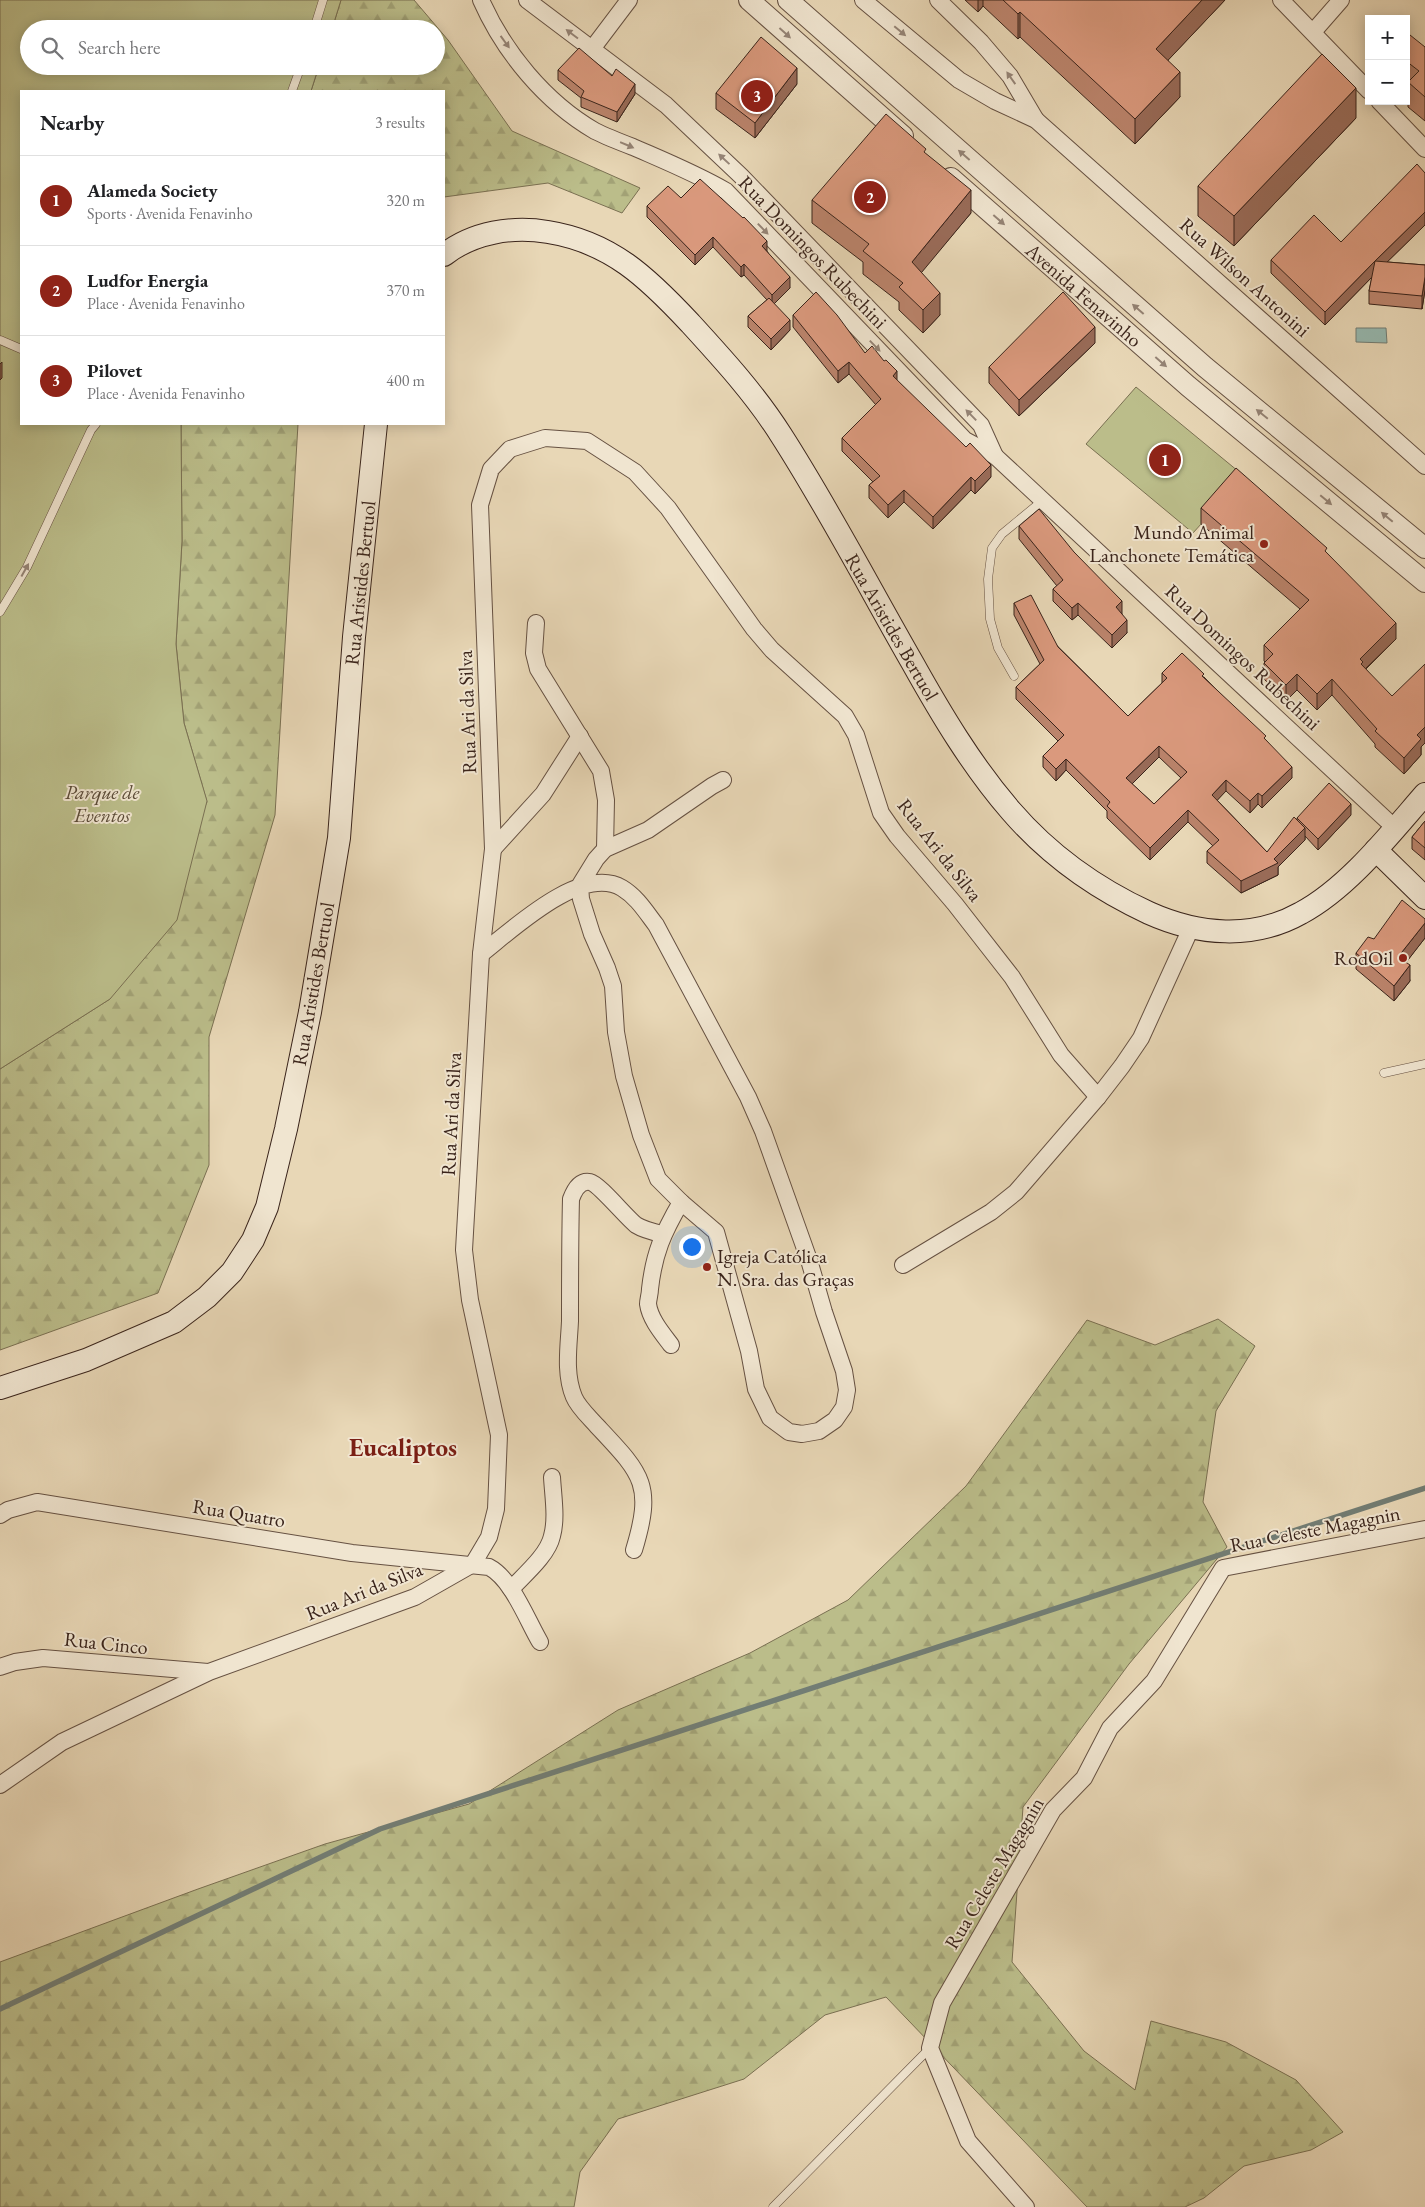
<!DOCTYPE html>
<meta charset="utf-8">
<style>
body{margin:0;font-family:"EB Garamond",serif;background:#f2f2f2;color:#202124}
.controls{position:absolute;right:15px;top:15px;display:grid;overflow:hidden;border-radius:0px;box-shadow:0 2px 12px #0003}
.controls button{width:45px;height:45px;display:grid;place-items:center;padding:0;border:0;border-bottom:1px solid #e0e0e0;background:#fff;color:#202124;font:25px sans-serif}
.you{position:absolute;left:691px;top:1246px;width:18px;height:18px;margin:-12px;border:4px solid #fff;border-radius:50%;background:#1a73e8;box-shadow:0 0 0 8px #1a73e833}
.badge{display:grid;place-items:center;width:32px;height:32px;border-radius:50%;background:#8f2418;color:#fff;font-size:16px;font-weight:700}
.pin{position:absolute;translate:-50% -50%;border:2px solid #fff;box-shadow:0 1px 5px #0006}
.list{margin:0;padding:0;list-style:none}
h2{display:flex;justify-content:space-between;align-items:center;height:65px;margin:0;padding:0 20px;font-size:21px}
h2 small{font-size:16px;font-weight:400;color:#757577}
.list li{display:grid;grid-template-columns:32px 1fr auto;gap:15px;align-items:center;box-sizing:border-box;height:90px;padding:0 20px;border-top:1px solid #e0e0e0}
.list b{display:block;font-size:19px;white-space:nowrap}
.list p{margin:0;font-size:16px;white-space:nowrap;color:#757577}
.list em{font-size:16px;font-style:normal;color:#757577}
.icon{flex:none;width:28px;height:28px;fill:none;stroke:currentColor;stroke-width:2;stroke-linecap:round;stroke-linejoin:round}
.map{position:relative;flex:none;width:1425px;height:2207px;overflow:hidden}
.search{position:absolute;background:#fff;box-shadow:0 2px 12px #0003;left:20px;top:20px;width:425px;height:55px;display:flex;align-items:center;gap:12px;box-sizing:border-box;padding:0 18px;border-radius:28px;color:#757577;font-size:19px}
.panel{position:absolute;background:#fff;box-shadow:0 2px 12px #0003;left:20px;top:90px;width:425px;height:335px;border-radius:0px}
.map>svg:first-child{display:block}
.forest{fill:url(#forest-firs);stroke:#7a7052}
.park{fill:#bbbd8a;stroke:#7a7052}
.water{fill:#97b9b0;stroke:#727d74}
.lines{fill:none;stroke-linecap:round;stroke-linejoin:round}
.stream{stroke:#727d74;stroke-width:5.5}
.service-casing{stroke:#665142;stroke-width:9}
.minor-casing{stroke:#665142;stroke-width:18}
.tertiary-casing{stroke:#665142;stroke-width:22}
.secondary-casing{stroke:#3a241b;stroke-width:24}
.service{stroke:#f0e5d0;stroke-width:8}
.minor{stroke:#f0e5d0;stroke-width:16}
.tertiary{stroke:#f0e5d0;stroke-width:20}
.secondary{stroke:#f0e5d0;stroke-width:22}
.wall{fill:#bb846c;stroke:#3a241b;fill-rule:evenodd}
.shaded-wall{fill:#996b58;stroke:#3a241b}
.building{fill:#da997d;stroke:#3a241b;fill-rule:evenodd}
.oneway{fill:#958476}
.poi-dot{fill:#8f2418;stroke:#f0e5d0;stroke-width:2}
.labels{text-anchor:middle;stroke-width:4;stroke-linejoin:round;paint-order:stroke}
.street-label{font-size:20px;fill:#3a241b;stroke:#f0e5d0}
.poi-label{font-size:20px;fill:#3a241b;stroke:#f0e5d0;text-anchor:end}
.park-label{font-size:20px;font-style:italic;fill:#5a4a37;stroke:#f0e5d0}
.district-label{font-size:25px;font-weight:bold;fill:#7a1f14;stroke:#f0e5d0}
</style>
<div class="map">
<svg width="1425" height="2207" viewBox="0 0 1425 2207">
<defs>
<pattern id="forest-firs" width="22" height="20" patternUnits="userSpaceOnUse" patternTransform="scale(1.25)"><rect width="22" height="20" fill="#bbbd8a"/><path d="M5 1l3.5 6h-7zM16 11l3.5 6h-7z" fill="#a2a276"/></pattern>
</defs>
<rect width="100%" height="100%" fill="#e8d7b6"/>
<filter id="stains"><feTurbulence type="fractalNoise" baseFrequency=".004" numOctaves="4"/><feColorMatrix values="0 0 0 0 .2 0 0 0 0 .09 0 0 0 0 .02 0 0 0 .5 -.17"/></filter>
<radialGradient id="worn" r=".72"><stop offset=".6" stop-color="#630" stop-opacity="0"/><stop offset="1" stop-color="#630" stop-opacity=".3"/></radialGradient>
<!-- forest -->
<g class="forest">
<path d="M341,0H414L448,40L512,131L640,188L622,213L548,183L444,197V91H311L319,66H436V29H332Z"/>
<path d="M181,424H298L275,815L209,1037V1165L158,1293L0,1350V1069L110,999L207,802L184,723L176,644L182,541Z"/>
<path d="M1218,1319L1255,1346L1216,1411L1203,1502L1227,1547L1129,1664L1023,1807L1012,1962L1084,2051L1135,2090L1151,2021L1226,2042L1296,2080L1343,2132L1311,2150L1244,2166L1204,2198L1185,2207H1087L886,1997L825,2015L744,2079L618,2119L580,2172L574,2207H0V1962L198,1889L325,1844L469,1804L618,1710L750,1653L848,1600L966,1486L1087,1320L1155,1345Z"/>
</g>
<!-- park -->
<g class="park">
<path d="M0,0H341L332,29H29V66H319L311,91H21V424H181L182,541L176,644L184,723L207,801L177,920L110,999L0,1069Z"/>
<path d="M1136,387L1244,476L1193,533L1086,444Z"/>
</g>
<!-- water -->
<path class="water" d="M1356,328H1386L1387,343L1356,342Z"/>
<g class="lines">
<!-- stream -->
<path class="stream" d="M0,2009L380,1829L1425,1488"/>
<defs>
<g id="service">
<path d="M314,29L323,0"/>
<path d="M292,91L301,66"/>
<path d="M0,340L21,349"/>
<path d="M0,612L27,567L91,430L96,424"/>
<path d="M1014,676L998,648L990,619L988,579L992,548L1002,534L1042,501"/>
<path d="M1384,1073L1425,1064"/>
<path d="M773,2207L930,2048"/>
</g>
<g id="minor">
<path d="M481,0C504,52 545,102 595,131C607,137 620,142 633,147C665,161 697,174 726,191L965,440L995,456L1395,828"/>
<path d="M527,0L666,105L741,176L981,425L995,456"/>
<path d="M863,0L959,80L995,101L1036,120L1425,466"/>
<path d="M938,0L981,42L1010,76L1036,120"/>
<path d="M1281,0L1369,91"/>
<path d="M1313,32L1341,0"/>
<path d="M592,49L629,0"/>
<path d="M1379,101L1425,149"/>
<path d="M536,623L534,653L538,669L601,771L606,800L605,849"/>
<path d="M493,849L543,794L580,736"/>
<path d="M481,954C512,930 581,864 622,888C637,897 646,912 656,925L748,1097L763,1131L809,1260L824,1312L844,1371L847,1390L844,1407L835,1420L819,1431L802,1434L789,1432L770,1418L756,1389L749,1351L716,1232L681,1202L658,1179L641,1135L624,1076L616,1032L613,986L607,968L592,934L581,899L580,885L596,859L605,849L648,830L712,786L723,780"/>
<path d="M903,1265L991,1212L1016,1192L1098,1097"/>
<path d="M671,1345C662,1333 650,1319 648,1304C648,1300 650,1294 650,1289C654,1253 663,1233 681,1202"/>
<path d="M0,1515L8,1510L37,1502L352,1553L489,1567C512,1579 527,1620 540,1642"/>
<path d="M634,1550C654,1484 642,1474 597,1426C590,1418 578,1407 574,1397C564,1373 569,1345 570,1321C570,1280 570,1239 571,1199C574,1191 579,1180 590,1182C599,1184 625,1216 636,1225C644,1230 653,1232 662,1234"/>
<path d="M511,1589C524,1575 548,1555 552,1536C557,1518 553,1496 552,1477"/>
<path d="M0,1667L15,1662L43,1658L208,1672"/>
<path d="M0,1785L62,1742L209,1672L415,1597L473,1564L489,1537L496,1509L499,1435L470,1300L464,1250L481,954L493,849L480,505L491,469L510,449L545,438L587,441L635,472L668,508L754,629L772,650L845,716L856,735L881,813L897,836L955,904L1012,977L1061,1055L1098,1097L1122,1066L1141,1038L1191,928"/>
<path d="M1026,2207L968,2141L930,2048L942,2003L1053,1810L1084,1778L1110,1728L1154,1681L1223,1568L1425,1529"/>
</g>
<g id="tertiary">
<path d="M749,0L903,136"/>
<path d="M788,0L1205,367L1425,548"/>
<path d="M951,178L1188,386L1425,582"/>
</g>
<g id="secondary">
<path d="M444,255C473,232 513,226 548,232C611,242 648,278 690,323C722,358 755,394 781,435C828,508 869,587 912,662C941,714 972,766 1011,811C1049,855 1097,889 1149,913C1198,935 1253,940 1301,913C1348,888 1390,834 1425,794"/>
<path d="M1376,850L1425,898"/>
<path d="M0,1388L86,1360L174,1322L207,1297L232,1272L253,1240L267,1207L286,1129L310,1012L339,838L354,637L376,424"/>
</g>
</defs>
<!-- service casing -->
<use href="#service" class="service-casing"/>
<!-- minor casing -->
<use href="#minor" class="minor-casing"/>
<!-- tertiary casing -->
<use href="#tertiary" class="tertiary-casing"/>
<!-- secondary casing -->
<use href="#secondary" class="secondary-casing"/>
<!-- service -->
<use href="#service" class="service"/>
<!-- minor -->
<use href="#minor" class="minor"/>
<!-- tertiary -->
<use href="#tertiary" class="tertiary"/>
<!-- secondary -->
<use href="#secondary" class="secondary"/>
</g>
<!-- wall -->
<g class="wall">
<path d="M965,0H1225L1168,60L1180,97L1135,144L1020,37L1018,39L983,6L978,12Z"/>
<path d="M1406,39L1425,47V121L1408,107V87L1406,85Z"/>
<path d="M558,70L612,76L635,94L617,122L581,107V98L558,80Z"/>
<path d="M797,84L755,138L716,109V93Z"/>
<path d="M1356,118L1234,246L1198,216V186Z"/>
<path d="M926,154L971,213L921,272L940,315L923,333L899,310V302L863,274V262L812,223V200Z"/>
<path d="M1425,173V225L1387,262L1425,265V290L1422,309L1369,304V291L1372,277L1325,325L1271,273V260L1341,242Z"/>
<path d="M647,206L767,251L790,288L774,304L790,330L771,350L748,327V316L767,300L744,275L741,277L713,247L695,265L647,217Z"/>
<path d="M793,315L865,353L897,380L991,477L975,494L971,490L933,529L904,502L888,518L869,498V485L873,482L842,451V438L876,405L849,374L838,383L793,327Z"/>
<path d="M1095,343L1019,416L989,383V367Z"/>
<path d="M1201,508L1327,554L1396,639L1366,669L1421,747V755L1404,774L1375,747V744L1332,695L1317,710L1297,690L1286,701L1264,679V663L1265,662L1264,661V645L1300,609L1201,524Z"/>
<path d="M1019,526L1122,613V614L1127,633L1112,648L1078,615L1072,620L1053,601V589L1057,586L1019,539Z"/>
<path d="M1014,603L1128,716L1162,683V673L1204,677L1266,740L1292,778L1262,808L1258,804L1250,813L1226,791L1217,800L1267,852L1297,821V818L1351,815L1318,850L1305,836V840L1278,867V875L1241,893L1207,863V851L1213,846L1188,822L1150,860L1107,818V811L1066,770L1056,781L1043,767V756L1058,741L1016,699V687L1040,664L1014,615ZM1159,757L1181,778L1154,804L1132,784Z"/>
<path d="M1425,821V860L1412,849V837Z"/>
<path d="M1425,919V938L1406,962L1410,981L1394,1001L1356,969V953L1374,939Z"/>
</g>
<!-- shaded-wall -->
<g class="shaded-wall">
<path d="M978,0H983V6L978,12Z"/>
<path d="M1202,0H1225L1156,73V49Z"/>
<path d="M1020,12V37L1018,39V14Z"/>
<path d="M797,68V84L755,138V123Z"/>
<path d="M1180,72V97L1135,144V119Z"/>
<path d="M635,84V94L617,122V112Z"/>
<path d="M1356,88V118L1234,246V216Z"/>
<path d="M971,190V213L912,284V262Z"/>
<path d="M1425,212V225L1375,274V261Z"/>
<path d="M713,237V247L695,265V255Z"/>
<path d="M767,241V251L762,246Z"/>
<path d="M1375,261V274L1325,325V312Z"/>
<path d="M744,264V275L741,277V267Z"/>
<path d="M790,277V288L772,306V295Z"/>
<path d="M1425,277V290L1422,309V296Z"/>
<path d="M940,293V315L923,333V310Z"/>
<path d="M790,320V330L771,350V339Z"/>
<path d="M1095,327V343L1019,416V400Z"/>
<path d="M2,362V378L0,380V364Z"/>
<path d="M849,362V374L838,383V371Z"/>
<path d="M897,371V384L893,376Z"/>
<path d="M991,465V477L975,494V481Z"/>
<path d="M971,477V490L933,529V517Z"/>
<path d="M904,490V502L888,518V505Z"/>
<path d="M1122,601V613L1116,620V607Z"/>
<path d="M1078,603V615L1072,620V608Z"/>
<path d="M1127,620V633L1112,648V635Z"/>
<path d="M1396,623V639L1363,671L1360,659Z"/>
<path d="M1297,674V690L1286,701V685Z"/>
<path d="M1332,679V695L1317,710V694Z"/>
<path d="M1425,727V743L1421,747V755L1404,774V758L1417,735Z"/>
<path d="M1159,746V757L1126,790V778Z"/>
<path d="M1066,759V770L1056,781V769Z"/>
<path d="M1292,767V778L1262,808V796Z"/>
<path d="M1226,780V791L1212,806V795Z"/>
<path d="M1258,793V804L1250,813V801Z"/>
<path d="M1351,804V815L1318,850V839Z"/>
<path d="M1188,810V822L1150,860V848Z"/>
<path d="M1305,828V840L1278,867V875L1241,893V881L1274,859Z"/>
<path d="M1425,923V938L1398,973V957Z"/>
<path d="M1410,965V981L1394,1001V986Z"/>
</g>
<!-- building -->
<g class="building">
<path d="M1003,0H1202L1156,49L1180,72L1135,119L1020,12L1018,14Z"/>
<path d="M1410,35L1425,47V97L1408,82L1419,71L1406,61V39Z"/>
<path d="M761,37L797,68L755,123L716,93Z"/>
<path d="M579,48L612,76L616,69L635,84L617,112L581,97L584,91L558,70Z"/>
<path d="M1322,54L1356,88L1234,216L1198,186Z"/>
<path d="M886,114L926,149L924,152L971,190L912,262L940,293L923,310L899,287L903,283L863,251L869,244L812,200Z"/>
<path d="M1417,164L1425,173V212L1375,261L1425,265V277L1422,296L1369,291L1375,261L1325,312L1271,260L1314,215L1341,242Z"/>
<path d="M700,179L743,218L744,217L767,241L762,246L790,277L772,295L744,264L741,267L713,237L695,255L647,206L668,186L681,198Z"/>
<path d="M816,292L837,315L865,353L872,346L884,361L886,360L897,371L893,376L966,447L970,443L991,465L975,481L971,477L933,517L904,490L888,505L869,485L880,476L842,438L881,399L849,362L838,371L793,315Z"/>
<path d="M1063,292L1095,327L1019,400L989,367Z"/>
<path d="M769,298L790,320L771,339L748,316Z"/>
<path d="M1236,468L1327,548L1325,551L1396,623L1360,659L1363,662L1361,664L1392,696L1425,664V727L1417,735L1421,739L1404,758L1375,731L1377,729L1332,679L1317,694L1297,674L1286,685L1264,663L1273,654L1264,645L1309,600L1201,508Z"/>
<path d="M1039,509L1074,552L1122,601L1116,607L1127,620L1112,635L1078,603L1072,608L1053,589L1063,580L1019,526Z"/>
<path d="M1031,595L1058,647L1128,716L1167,678L1162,673L1182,653L1204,674L1202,676L1266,736L1264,738L1292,767L1262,796L1258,793L1250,801L1226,780L1212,795L1267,852L1294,817L1305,828L1274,859L1278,863L1241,881L1207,851L1219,840L1188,810L1150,848L1107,806L1110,802L1066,759L1056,769L1043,756L1064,735L1016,687L1044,660L1014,603ZM1159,746L1187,772L1154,804L1126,778Z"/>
<path d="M1329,783L1351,804L1318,839L1297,818Z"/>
<path d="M1425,821V848L1412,837Z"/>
<path d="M1402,900L1425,919V923L1398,957L1410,965L1394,986L1356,953L1368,937L1374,939Z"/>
</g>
<!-- one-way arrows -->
<defs><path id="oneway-solid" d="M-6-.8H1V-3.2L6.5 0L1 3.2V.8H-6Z" transform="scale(1.25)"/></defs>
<g class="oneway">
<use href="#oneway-solid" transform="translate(900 31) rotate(40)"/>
<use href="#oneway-solid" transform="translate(785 33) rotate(42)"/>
<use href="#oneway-solid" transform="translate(572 34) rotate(-143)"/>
<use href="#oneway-solid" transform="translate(505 42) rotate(54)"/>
<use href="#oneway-solid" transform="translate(1011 78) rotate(-125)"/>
<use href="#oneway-solid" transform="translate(627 145) rotate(23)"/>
<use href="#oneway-solid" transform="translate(964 155) rotate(-139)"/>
<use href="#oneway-solid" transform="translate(724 159) rotate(-137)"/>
<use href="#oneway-solid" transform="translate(999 220) rotate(41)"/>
<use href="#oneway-solid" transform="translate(763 229) rotate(46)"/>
<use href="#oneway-solid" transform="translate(1138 309) rotate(-139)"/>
<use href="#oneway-solid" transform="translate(875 346) rotate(46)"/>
<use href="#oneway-solid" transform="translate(1161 362) rotate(41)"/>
<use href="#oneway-solid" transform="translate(1262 414) rotate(-141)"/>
<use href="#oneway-solid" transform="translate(971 415) rotate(-134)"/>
<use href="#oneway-solid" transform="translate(1326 500) rotate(40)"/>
<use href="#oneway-solid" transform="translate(1387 517) rotate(-140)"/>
<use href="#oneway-solid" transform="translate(25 570) rotate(-61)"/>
</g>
<!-- markers -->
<g class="poi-dot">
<circle cx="1264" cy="544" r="5"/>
<circle cx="1403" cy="958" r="5"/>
<circle cx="707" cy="1267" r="5"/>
</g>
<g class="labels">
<!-- street labels -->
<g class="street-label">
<text transform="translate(813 252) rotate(46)" y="7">Rua Domingos Rubechini</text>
<text transform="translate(1245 277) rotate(42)" y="7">Rua Wilson Antonini</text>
<text transform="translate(1084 295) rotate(41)" y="7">Avenida Fenavinho</text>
<text transform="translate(360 583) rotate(-84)" y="7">Rua Aristides Bertuol</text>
<text transform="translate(892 627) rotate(60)" y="7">Rua Aristides Bertuol</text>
<text transform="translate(1243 657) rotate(43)" y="7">Rua Domingos Rubechini</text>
<text transform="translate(467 712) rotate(-92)" y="7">Rua Ari da Silva</text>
<text transform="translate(940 850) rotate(52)" y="7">Rua Ari da Silva</text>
<text transform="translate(313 984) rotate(-80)" y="7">Rua Aristides Bertuol</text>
<text transform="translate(451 1114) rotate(-87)" y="7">Rua Ari da Silva</text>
<text transform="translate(239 1513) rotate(9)" y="7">Rua Quatro</text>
<text transform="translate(1315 1529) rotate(-11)" y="7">Rua Celeste Magagnin</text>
<text transform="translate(364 1591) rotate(-22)" y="7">Rua Ari da Silva</text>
<text transform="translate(106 1643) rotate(6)" y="7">Rua Cinco</text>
<text transform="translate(994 1873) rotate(-59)" y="7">Rua Celeste Magagnin</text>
</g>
<!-- poi labels -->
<g class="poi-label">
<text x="1254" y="539">Mundo Animal<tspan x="1254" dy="23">Lanchonete Temática</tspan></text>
<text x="1393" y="965">RodOil</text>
<text x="717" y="1263" text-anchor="start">Igreja Católica<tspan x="717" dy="23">N. Sra. das Graças</tspan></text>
</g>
<!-- park labels -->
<g class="park-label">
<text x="102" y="799">Parque de<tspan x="102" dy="23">Eventos</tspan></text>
</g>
<!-- district labels -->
<g class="district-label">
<text x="403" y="1456">Eucaliptos</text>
</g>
</g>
<rect width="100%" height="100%" filter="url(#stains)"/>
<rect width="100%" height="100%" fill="url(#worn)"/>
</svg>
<div class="controls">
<button>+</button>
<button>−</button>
</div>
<div class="you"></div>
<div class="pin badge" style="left:1165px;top:460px">1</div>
<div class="pin badge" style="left:870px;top:197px">2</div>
<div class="pin badge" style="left:757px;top:96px">3</div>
<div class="search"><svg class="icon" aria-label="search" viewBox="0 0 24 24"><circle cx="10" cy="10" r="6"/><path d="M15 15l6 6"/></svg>Search here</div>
<section class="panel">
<h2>Nearby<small>3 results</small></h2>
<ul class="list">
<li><span class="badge">1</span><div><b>Alameda Society</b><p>Sports · Avenida Fenavinho</p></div><em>320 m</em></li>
<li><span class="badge">2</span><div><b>Ludfor Energia</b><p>Place · Avenida Fenavinho</p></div><em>370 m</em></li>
<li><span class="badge">3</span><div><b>Pilovet</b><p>Place · Avenida Fenavinho</p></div><em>400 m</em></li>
</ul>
</section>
</div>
